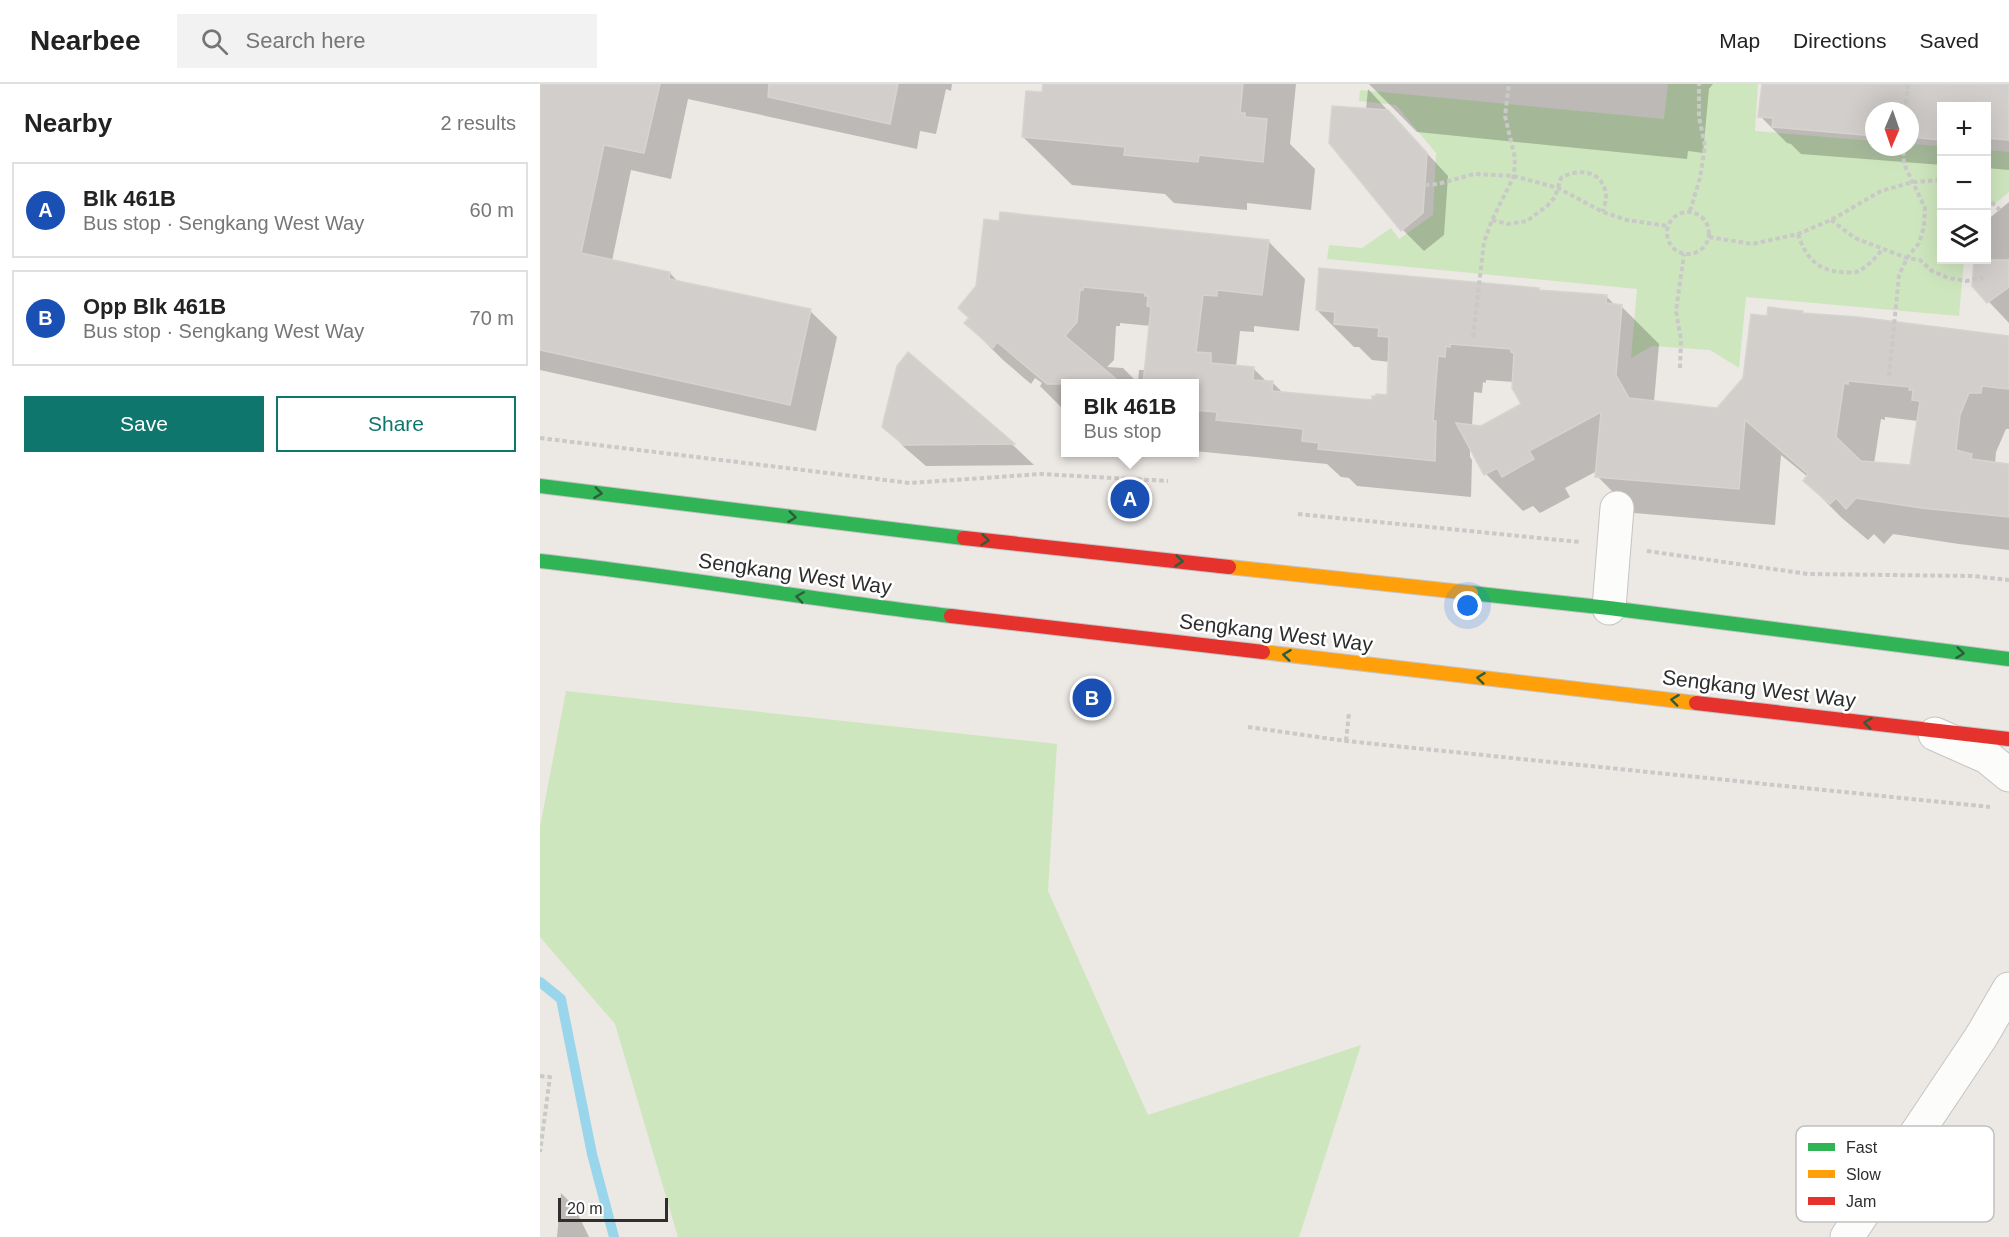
<!DOCTYPE html>
<meta charset="utf-8">
<style>
body{margin:0;font-family:Arial,sans-serif;background:#f2f2f2;color:#222}
.controls{position:absolute;right:18px;top:18px;display:grid;overflow:hidden;border-radius:0px;box-shadow:0 6px 24px #0002}
.controls button{width:54px;height:54px;display:grid;place-items:center;padding:0;border:0;border-bottom:2px solid #e0e0e0;background:#fff;color:#222;font:30px sans-serif}
.compass{position:absolute;left:1325px;top:18px;width:54px;height:54px;border-radius:50%;background:#fff;box-shadow:0 6px 24px #0002;rotate:182deg}
.scale{position:absolute;left:18px;bottom:15px;width:110px;box-sizing:border-box;padding-left:6px;border:3px solid #2e2e2e;border-top:0;font-size:16px;line-height:21px;white-space:nowrap;color:#2e2e2e;-webkit-text-stroke:4px #fff;paint-order:stroke}
.you{position:absolute;left:928px;top:522px;width:21px;height:21px;margin:-15px;border:4px solid #fff;border-radius:50%;background:#1a73e8;box-shadow:0 0 0 9px #1a73e833}
.badge{display:grid;place-items:center;width:39px;height:39px;border-radius:50%;background:#0f766e;color:#fff;font-size:20px;font-weight:700}
.pin{position:absolute;translate:-50% -50%;border:3px solid #fff;box-shadow:0 2px 6px #0006}
.popup{position:absolute;left:521px;top:295px;width:138px;height:78px;box-sizing:border-box;display:grid;place-content:center;border-radius:0px;background:#fff;filter:drop-shadow(0 2px 4px #0005);font-size:20px;white-space:nowrap;color:#767676}
.popup b{font-size:22px;color:#222}
.popup::after{content:'';position:absolute;left:50%;top:100%;margin-left:-12px;border:12px solid transparent;border-top-color:#fff}
.list{margin:0;padding:0;list-style:none}
h2{display:flex;justify-content:space-between;align-items:center;height:78px;margin:0;padding:0 24px;font-size:26px}
h2 small{font-size:20px;font-weight:400;color:#767676}
.list li{display:grid;grid-template-columns:39px 1fr auto;gap:18px;align-items:center;box-sizing:border-box;height:96px;margin:0 12px 12px;padding:0 12px;border:2px solid #e0e0e0;border-radius:0px}
.list b{display:block;font-size:22px;white-space:nowrap}
.list p{margin:0;font-size:20px;white-space:nowrap;color:#767676}
.list em{font-size:20px;font-style:normal;color:#767676}
.actions{display:flex;gap:12px;padding:18px 24px}
.actions a{flex:1;padding:14px 0;border:2px solid #0f766e;border-radius:0px;text-align:center;font-size:21px;color:#0f766e}
.actions .main{background:#0f766e;color:#fff}
.icon{flex:none;width:33px;height:33px;fill:none;stroke:currentColor;stroke-width:2;stroke-linecap:round;stroke-linejoin:round}
.map{position:relative;flex:none;width:1469px;height:1153px;overflow:hidden}
header{display:flex;align-items:center;gap:36px;box-sizing:border-box;height:84px;padding:0 30px;background:#fff;border-bottom:2px solid #e0e0e0}
header strong{font-size:28px}
nav{display:flex;gap:33px;margin-inline-start:auto;font-size:21px}
.search{width:420px;height:54px;background:#f2f2f2;display:flex;align-items:center;gap:15px;box-sizing:border-box;padding:0 21px;border-radius:0px;color:#767676;font-size:22px}
main{display:flex}
aside{flex:1;background:#fff}
.map>svg:first-child{display:block}
.green{fill:#cee6be}
.shadow{fill:#0003;fill-rule:evenodd}
.lines{fill:none;stroke-linecap:round;stroke-linejoin:round}
.stream{stroke:#99d6ec;stroke-width:10}
.building{fill:#d1cecb;stroke:#d7d4d0;stroke-width:1.5;fill-rule:evenodd}
.street-casing{stroke:#c5c4c5;stroke-width:35}
.fast-casing{stroke:#c5c4c5;stroke-width:16}
.slow-casing{stroke:#c5c4c5;stroke-width:16}
.jam-casing{stroke:#c5c4c5;stroke-width:16}
.path{stroke:#c9c9c8;stroke-width:4;stroke-dasharray:4.5 3;stroke-linecap:butt}
.street{stroke:#fcfcfb;stroke-width:33}
.fast{stroke:#30b455;stroke-width:14}
.slow{stroke:#ff9f0a;stroke-width:14}
.jam{stroke:#e5322d;stroke-width:14}
.oneway{stroke:#2f5d3c}
.labels{text-anchor:middle;stroke-width:5;stroke-linejoin:round;paint-order:stroke}
.street-label{font-size:21px;fill:#2e2e2e;stroke:#fff}
.key{fill:#fff;stroke:#c0c0c0;stroke-width:1.5}
.key-label{font-size:16px;fill:#2e2e2e}
</style>
<header>
<strong>Nearbee</strong>
<div class="search"><svg class="icon" aria-label="search" viewBox="0 0 24 24"><circle cx="10" cy="10" r="6"/><path d="M15 15l6 6"/></svg>Search here</div>
<nav><a>Map</a><a>Directions</a><a>Saved</a></nav>
</header>
<main>
<aside>
<h2>Nearby<small>2 results</small></h2>
<ul class="list">
<li><span class="badge" style="background:#1a4fb4">A</span><div><b>Blk 461B</b><p>Bus stop · Sengkang West Way</p></div><em>60 m</em></li>
<li><span class="badge" style="background:#1a4fb4">B</span><div><b>Opp Blk 461B</b><p>Bus stop · Sengkang West Way</p></div><em>70 m</em></li>
</ul>
<div class="actions"><a class="main">Save</a><a>Share</a></div>
</aside>
<div class="map">
<svg width="1469" height="1153" viewBox="0 0 1469 1153">
<rect width="100%" height="100%" fill="#ece8e4"/>
<!-- green -->
<g class="green">
<path d="M1128,0H1218L1215,47L1334,57V63H1370V60L1401,62L1402,176H1424L1419,232L1206,213L1199,284L1170,266L1112,262L1091,274L1097,205L787,175L789,161L822,164L851,144L859,155L893,131L896,69L856,21L819,17L820,6L1124,35Z"/>
<path d="M1447,66L1469,68V108L1447,126Z"/>
<path d="M26,607L517,660L508,807L608,1031L821,961L759,1153H138L75,940L0,853V743Z"/>
</g>
<!-- shadow -->
<g class="shadow">
<path d="M0,0H412L411,7L406,5L396,50L380,47L377,65L148,15L131,95L91,86L72,177L130,189L139,199L270,227L297,253L276,347L0,286Z"/>
<path d="M504,0H756L750,60L775,85L771,126L707,119V126L634,119L625,110L532,101L483,53L503,10Z"/>
<path d="M829,0H1173L1169,5L1163,69L1148,67L1147,75L877,48Z"/>
<path d="M1223,0H1469V86L1446,84V22H1402V81L1261,70L1251,60L1247,59L1220,32ZM1334,27H1370V63H1334Z"/>
<path d="M828,5L908,92L904,151L884,167L863,146L790,59L826,25Z"/>
<path d="M1469,118V239L1434,202L1435,176H1446V137Z"/>
<path d="M728,157L765,195L759,247L714,242V248L700,247L696,283L714,285L727,298L733,299L744,310L833,318L849,313L850,278L832,276L819,263H814L777,226L998,205L1001,208L1067,213L1076,222L1082,223L1119,260L1114,318L1178,325L1205,295L1228,233L1229,225L1262,228L1265,231L1469,253V345H1466L1456,368L1455,380L1469,382V466L1419,460L1353,450L1344,460L1334,450L1328,456L1302,434L1265,397L1268,393L1241,371L1235,441L1094,429L1057,392V387L1025,404L1030,413L1000,429L993,422L983,427L946,390L930,363V373L932,376L931,413L817,402L809,394L801,393L787,380L654,367V300H526V328L500,302L502,299L495,294L491,300L463,276L426,239L430,235L420,224ZM580,239L611,242L606,286H599L598,299L583,284L567,283L574,276L576,242H580ZM946,296L974,298L983,320L941,343L932,342L934,308L942,309L943,298L946,299ZM1345,333L1378,337L1371,383L1334,380L1341,335L1345,336Z"/>
<path d="M368,270L474,362L494,381L386,382L365,364L344,342Z"/>
<path d="M21,1109L34,1122L49,1153H17Z"/>
</g>
<g class="lines">
<!-- stream -->
<path class="stream" d="M0,898L21,915L52,1070L74,1153"/>
</g>
<!-- building -->
<g class="building">
<path d="M0,0H120L104,69L64,61L41,169L130,188L129,195L271,225L250,321L0,266Z"/>
<path d="M229,0H358L350,40L228,13Z"/>
<path d="M503,0H703L700,29H705V33L727,35L723,78L659,71L658,78L584,71L585,63L482,53L486,7L502,8Z"/>
<path d="M1222,0H1469V56L1446,54V22H1401V56L1370,53V27H1334V52L1232,43L1233,34L1218,33Z"/>
<path d="M792,22L848,26L887,69L883,129L861,147L789,59Z"/>
<path d="M460,128L729,156L722,211L677,206V212L663,211L656,268L671,269V279L714,283L713,296L733,297L732,307L832,316V312H836V310L847,311L849,253L838,252L839,244L794,240L795,228L776,226L779,184L999,204V206L1067,211L1066,219L1082,221L1076,291L1089,314L1177,324L1203,294L1211,230L1227,232L1228,223L1263,227L1262,229L1318,233L1469,252V305L1442,302L1441,309H1429L1420,331L1416,366L1432,370L1431,375L1469,380V433L1381,424L1316,414L1306,425L1296,414L1290,420L1263,397L1268,390L1205,336L1199,405L1055,393L1061,328L989,367L994,375L962,393L957,384L944,391L916,339L941,342L981,320L972,304L974,269L971,268V265L910,260V263L906,262L905,273L898,272L893,337H896L895,377L778,365L779,359L762,357L763,345L676,336L677,328L654,326V300H603L611,223L607,222L608,212H605V209L543,203V206H540L537,238L525,252L582,300H507L457,258L453,264L424,239L429,234L418,224L436,202L444,135L459,137ZM1308,297L1370,303L1369,306H1373L1372,316L1380,317L1370,381L1321,377L1296,353L1304,299L1308,300Z"/>
<path d="M1434,176H1469V203L1447,219L1432,202Z"/>
<path d="M368,268L475,360L364,361L342,343L357,282Z"/>
</g>
<g class="lines">
<defs>
<g id="street">
<path d="M1069,524L1077,424"/>
<path d="M1395,650L1447,673L1469,691"/>
<path d="M1307,1153L1441,953L1469,905"/>
</g>
<g id="fast">
<path d="M0,402L424,454"/>
<path d="M0,477C137,492 274,516 411,532"/>
<path d="M931,509L1069,524L1469,575"/>
</g>
<g id="slow">
<path d="M689,483L931,509"/>
<path d="M723,568L1156,619"/>
</g>
<g id="jam">
<path d="M424,454L689,483"/>
<path d="M411,532L723,568"/>
<path d="M1156,619L1469,655"/>
</g>
</defs>
<!-- street casing -->
<use href="#street" class="street-casing"/>
<!-- fast casing -->
<use href="#fast" class="fast-casing"/>
<!-- slow casing -->
<use href="#slow" class="slow-casing"/>
<!-- jam casing -->
<use href="#jam" class="jam-casing"/>
<!-- path -->
<g class="path">
<path d="M1365,27L1368,1"/>
<path d="M885,101L898,100L934,90L974,92L1018,104L1063,128L1087,136L1128,142"/>
<path d="M1446,113L1462,128"/>
<path d="M1150,127L1160,94L1165,62L1159,33V0"/>
<circle cx="1148" cy="149" r="21"/>
<path d="M952,136L968,140L987,137L1007,122L1015,113L1021,94C1039,83 1065,87 1066,113C1066,117 1064,123 1063,128"/>
<path d="M1291,136L1315,154L1367,174L1380,176L1392,187L1408,194L1426,197L1443,194"/>
<path d="M1258,150C1265,172 1277,187 1302,188C1306,188 1312,189 1316,188C1327,184 1335,174 1342,166"/>
<path d="M1169,153L1212,160L1258,150L1291,136L1341,107L1373,98L1402,96"/>
<path d="M933,253L944,158L952,136L974,92L975,74L965,32L969,0"/>
<path d="M1140,284L1141,256L1136,227L1144,170"/>
<path d="M1349,292L1359,191L1367,174L1379,159L1384,143L1385,124L1364,80L1363,63"/>
<path d="M0,354L370,399L501,390L628,397"/>
<path d="M758,430L1040,458"/>
<path d="M1107,467L1268,490L1432,492L1469,496"/>
<path d="M708,643L806,657L1450,723"/>
<path d="M806,657L809,629"/>
<path d="M0,992L10,993L0,1068"/>
</g>
<!-- street -->
<use href="#street" class="street"/>
<!-- fast -->
<use href="#fast" class="fast"/>
<!-- slow -->
<use href="#slow" class="slow"/>
<!-- jam -->
<use href="#jam" class="jam"/>
</g>
<!-- one-way arrows -->
<defs><path id="oneway-chevron" d="M-2-3.5L2.5 0L-2 3.5" fill="none" stroke-width="1.6" stroke-linecap="round" stroke-linejoin="round" transform="scale(1.5)"/></defs>
<g class="oneway">
<use href="#oneway-chevron" transform="translate(58 409) rotate(7)"/>
<use href="#oneway-chevron" transform="translate(252 433) rotate(7)"/>
<use href="#oneway-chevron" transform="translate(445 456) rotate(6)"/>
<use href="#oneway-chevron" transform="translate(639 477) rotate(6)"/>
<use href="#oneway-chevron" transform="translate(260 513) rotate(-172)"/>
<use href="#oneway-chevron" transform="translate(1420 569) rotate(7)"/>
<use href="#oneway-chevron" transform="translate(747 571) rotate(-173)"/>
<use href="#oneway-chevron" transform="translate(941 594) rotate(-173)"/>
<use href="#oneway-chevron" transform="translate(1135 616) rotate(-173)"/>
<use href="#oneway-chevron" transform="translate(1328 639) rotate(-173)"/>
</g>
<g class="labels">
<!-- street labels -->
<g class="street-label">
<text transform="translate(255 490) rotate(8)" y="7">Sengkang West Way</text>
<text transform="translate(736 549) rotate(7)" y="7">Sengkang West Way</text>
<text transform="translate(1219 605) rotate(7)" y="7">Sengkang West Way</text>
</g>
</g>
<!-- legend -->
<rect x="1256" y="1042" width="198" height="96" rx="9" class="key"/>
<rect x="1268" y="1059" width="27" height="8" fill="#30b455"/>
<rect x="1268" y="1086" width="27" height="8" fill="#ff9f0a"/>
<rect x="1268" y="1113" width="27" height="8" fill="#e5322d"/>
<g class="key-label">
<text x="1306" y="1069">Fast</text>
<text x="1306" y="1096">Slow</text>
<text x="1306" y="1123">Jam</text>
</g>
</svg>
<div class="controls">
<button>+</button>
<button>−</button>
<button><svg class="icon" aria-label="layers" viewBox="0 0 24 24"><path d="M12 4l9 5-9 5-9-5zM3 14l9 5 9-5"/></svg></button>
</div>
<svg class="compass" viewBox="-18 -18 36 36"><path d="M0-13l5 13h-10z" fill="#e53935"/><path d="M0 13l5-13h-10z" fill="#767676"/></svg>
<div class="scale">20 m</div>
<div class="you"></div>
<div class="pin badge" style="left:590px;top:415px;background:#1a4fb4">A</div>
<div class="popup"><b>Blk 461B</b>Bus stop</div>
<div class="pin badge" style="left:552px;top:614px;background:#1a4fb4">B</div>
</div>
</main>
